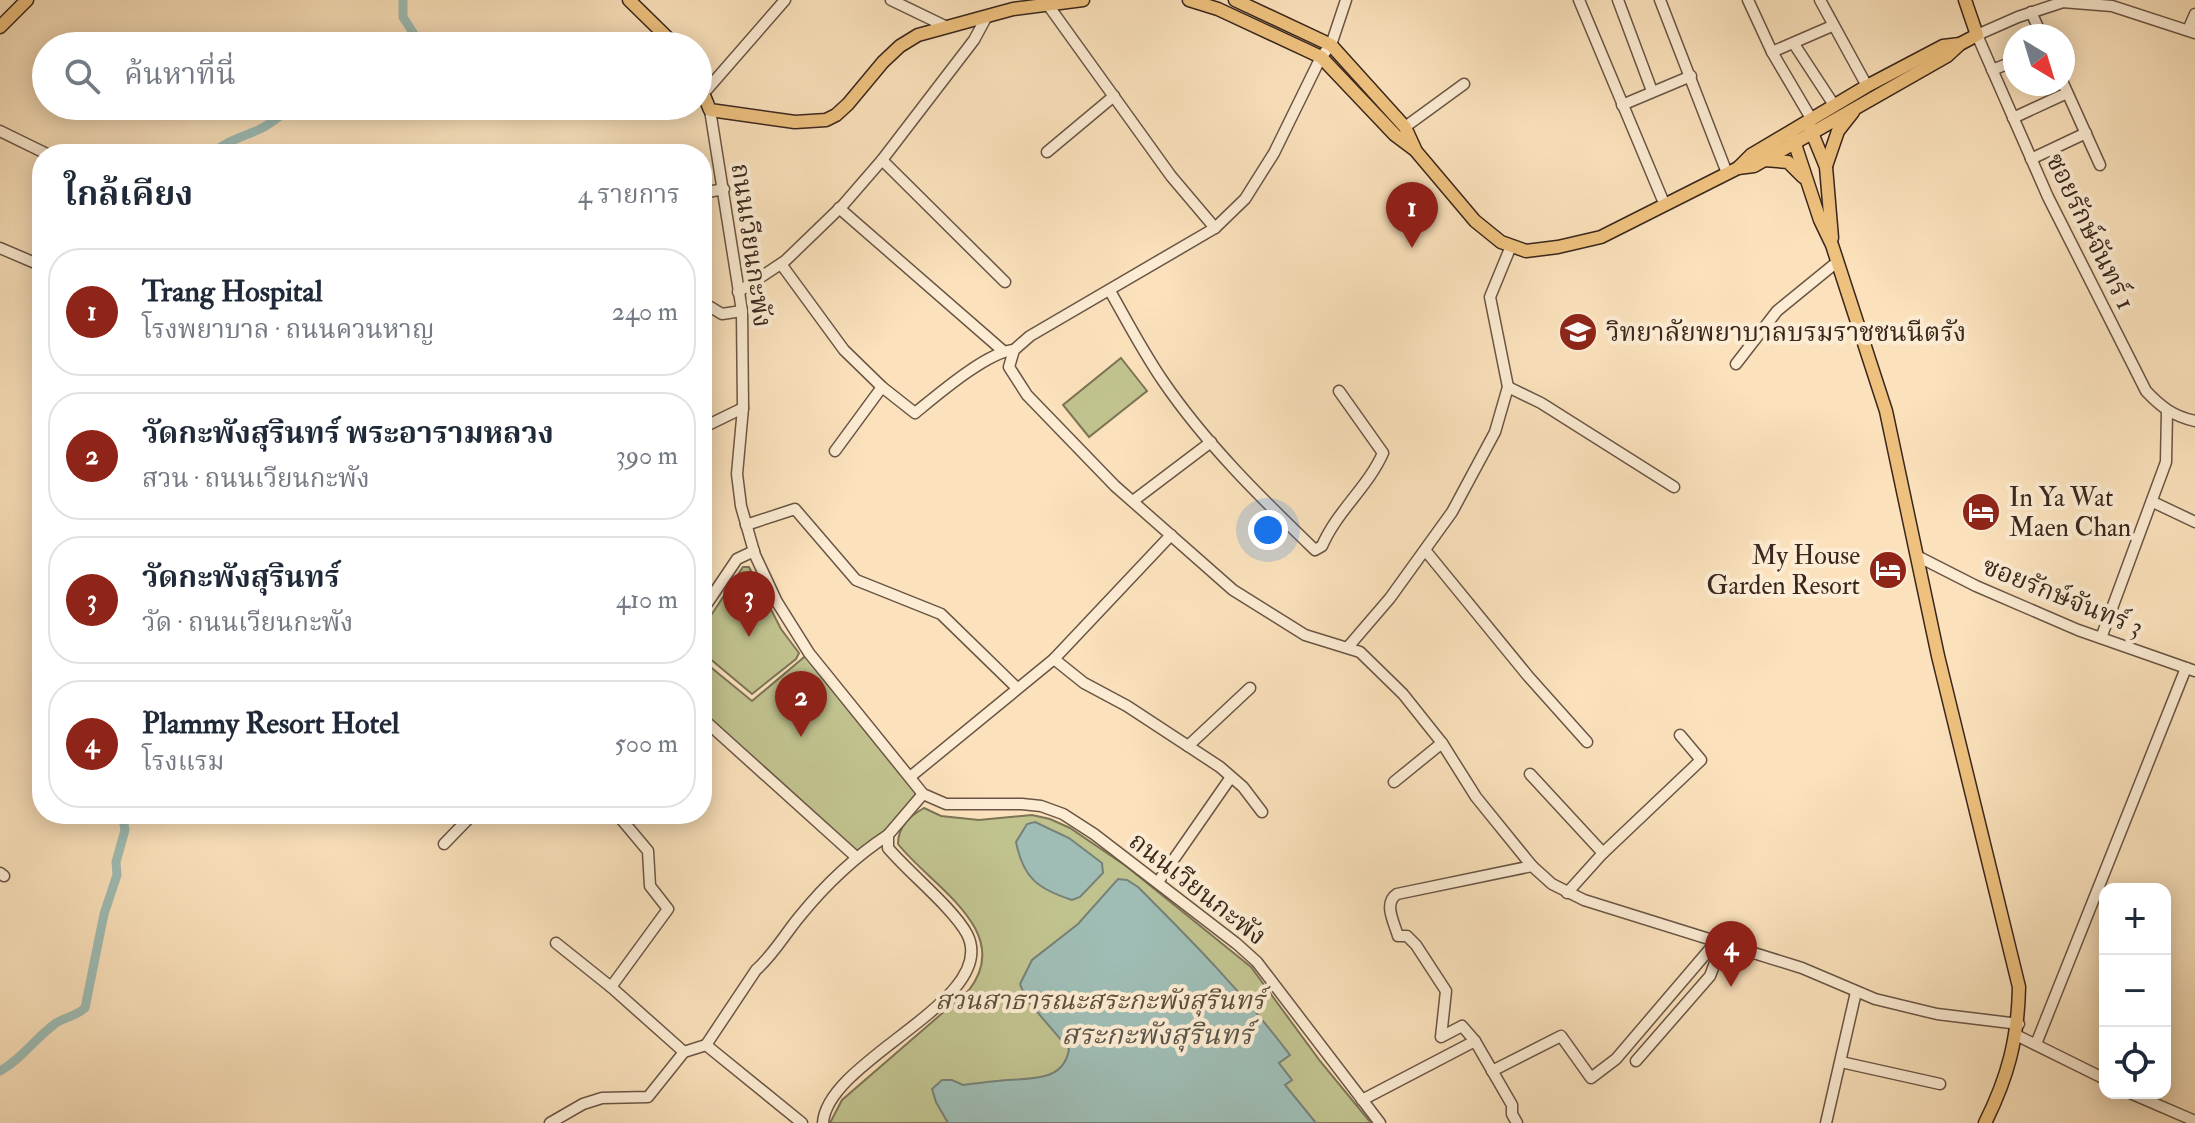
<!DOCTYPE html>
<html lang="th">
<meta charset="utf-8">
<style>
body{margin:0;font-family:"IM FELL Double Pica","Noto Serif Thai",serif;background:#f6f6f7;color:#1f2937}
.controls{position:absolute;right:24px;bottom:24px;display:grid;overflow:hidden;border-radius:16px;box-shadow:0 4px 20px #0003}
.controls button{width:72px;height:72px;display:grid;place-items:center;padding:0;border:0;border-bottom:2px solid #e0e1e3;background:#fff;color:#1f2937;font:40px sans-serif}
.compass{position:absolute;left:2003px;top:24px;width:72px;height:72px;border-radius:50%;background:#fff;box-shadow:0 4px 20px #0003;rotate:142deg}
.you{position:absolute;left:1268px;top:530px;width:28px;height:28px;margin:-20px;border:6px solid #fff;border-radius:50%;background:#1a73e8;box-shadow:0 0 0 12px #1a73e833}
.badge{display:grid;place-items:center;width:52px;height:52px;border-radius:50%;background:#8f2418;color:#fff;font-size:26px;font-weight:700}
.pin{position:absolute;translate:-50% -66px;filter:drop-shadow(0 2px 4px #0008)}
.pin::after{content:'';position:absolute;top:42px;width:28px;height:24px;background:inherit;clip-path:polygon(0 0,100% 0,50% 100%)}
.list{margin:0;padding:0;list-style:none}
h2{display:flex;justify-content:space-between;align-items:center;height:104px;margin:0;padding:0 32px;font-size:34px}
h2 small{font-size:26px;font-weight:400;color:#747a83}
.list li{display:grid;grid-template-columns:52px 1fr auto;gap:24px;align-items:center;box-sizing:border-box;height:128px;margin:0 16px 16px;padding:0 16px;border:2px solid #e0e1e3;border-radius:32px}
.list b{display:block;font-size:30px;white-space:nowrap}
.list p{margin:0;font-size:26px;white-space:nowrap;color:#747a83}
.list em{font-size:26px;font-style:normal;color:#747a83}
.icon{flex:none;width:44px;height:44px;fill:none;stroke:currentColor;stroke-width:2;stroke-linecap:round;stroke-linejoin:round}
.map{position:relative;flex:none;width:2195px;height:1123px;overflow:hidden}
.search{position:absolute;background:#fff;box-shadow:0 4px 20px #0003;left:32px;top:32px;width:680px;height:88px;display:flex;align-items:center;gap:20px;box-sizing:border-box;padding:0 28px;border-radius:44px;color:#747a83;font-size:30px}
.panel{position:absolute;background:#fff;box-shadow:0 4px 20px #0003;left:32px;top:144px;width:680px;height:680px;border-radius:32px}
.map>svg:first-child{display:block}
.green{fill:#c1c38f;stroke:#7d7456;stroke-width:2}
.water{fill:#9fbdb5;stroke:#768178;stroke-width:2}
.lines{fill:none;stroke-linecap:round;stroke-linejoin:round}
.canal{stroke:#9fbdb5;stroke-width:9}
.minor-casing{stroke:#6a5545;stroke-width:13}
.major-casing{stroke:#39261d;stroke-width:15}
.minor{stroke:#fcecd3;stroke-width:10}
.major{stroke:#eec17e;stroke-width:12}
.labels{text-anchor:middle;stroke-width:8;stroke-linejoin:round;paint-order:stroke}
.street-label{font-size:26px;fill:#39261d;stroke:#fcecd3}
.poi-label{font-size:26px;fill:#39261d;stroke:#fcecd3;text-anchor:start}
.park-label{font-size:26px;font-style:italic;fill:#5b4d3a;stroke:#fcecd3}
.water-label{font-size:28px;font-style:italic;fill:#58534b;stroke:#fcecd3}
</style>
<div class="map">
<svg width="2195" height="1123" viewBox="0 0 2195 1123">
<rect width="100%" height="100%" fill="#fbe2bc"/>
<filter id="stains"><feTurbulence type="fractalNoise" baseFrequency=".0025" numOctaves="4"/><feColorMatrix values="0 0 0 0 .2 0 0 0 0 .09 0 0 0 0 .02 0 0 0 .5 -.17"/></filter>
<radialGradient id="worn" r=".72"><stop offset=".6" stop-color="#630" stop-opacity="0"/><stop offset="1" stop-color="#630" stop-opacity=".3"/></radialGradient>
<!-- green -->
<g class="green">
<path d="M1121,358L1147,391L1089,437L1063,405Z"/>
<path d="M743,567H749L781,629L799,653L796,659L752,694L702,652V629Z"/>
<path d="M809,653L923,794L898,820L855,856L702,718V660L752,701Z"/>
<path d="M924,808L941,816L979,820L1032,815L1050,819L1070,828L1126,866L1251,967L1320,1061L1371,1123H830L842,1100L969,990C1015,931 931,886 898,844C898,826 910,816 924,808Z"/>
</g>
<!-- water -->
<g class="water">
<path d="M1035,822L1069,838L1102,863L1103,873L1080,897L1072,900C1038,889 1023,878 1016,842L1027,824Z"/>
<path d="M1118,879L1127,880L1138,887C1193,942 1243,993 1290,1055L1279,1063L1292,1080L1285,1085L1316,1123H948L936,1102L932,1089L942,1080H952L963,1085C978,1083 993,1081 1008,1080C1033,1078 1064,1081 1069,1049L1026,999L1020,984L1032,960L1078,924Z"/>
</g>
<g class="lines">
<!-- canal -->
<g class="canal">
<path d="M403,0V17L419,42L417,46"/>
<path d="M212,154C226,141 242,137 258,130C276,122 280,111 304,106"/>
<path d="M0,1071C22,1059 35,1038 56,1023C66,1017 76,1016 85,1008L104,914L117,875L116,862L125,830L122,814"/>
</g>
<defs>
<g id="minor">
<path d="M891,0L945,26"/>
<path d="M1346,0L1331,45L1321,57L1274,153L1245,199L1215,228L1030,336L1014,350L1009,367L1027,395L1115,486L1233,590L1305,635L1360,652L1403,694L1442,743L1476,797L1532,866L1552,884L1584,900L1802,968L1875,999L1937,1014L2019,1024"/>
<path d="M1579,0L1664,203"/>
<path d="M1618,0L1652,91"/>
<path d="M1660,0L1727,173"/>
<path d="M1748,0L1772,52L1812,120"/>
<path d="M1820,0L1867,86"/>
<path d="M2069,0L2018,17L1977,35L2048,197L2146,391C2161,407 2173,416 2195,421"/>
<path d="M2062,2L2112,6L2195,33"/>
<path d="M1048,5L1171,176L1215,228"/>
<path d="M2031,12L2042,36"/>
<path d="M2188,30L2195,14"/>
<path d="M1794,44L1834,105"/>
<path d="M1772,52L1832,26"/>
<path d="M1992,70L2015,61"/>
<path d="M2063,83L2100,165"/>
<path d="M704,93L785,0"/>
<path d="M1622,105L1691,76"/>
<path d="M710,110L742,311L743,408L737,474L741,506L755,555L777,602L809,653L923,794L946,804H1022L1041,806L1063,814L1094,834L1237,944L1257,962L1380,1123"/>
<path d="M2013,118L2067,93"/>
<path d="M1405,127L1464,84"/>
<path d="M0,131L47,154"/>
<path d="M1047,152L1114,96"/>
<path d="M2031,159L2086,133"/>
<path d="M882,160L1005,282"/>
<path d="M702,193L724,189"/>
<path d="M839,208L1002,350"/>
<path d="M0,248L42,266"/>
<path d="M781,264L844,350L882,387L915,413C936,396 988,351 1014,350"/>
<path d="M1110,291C1127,321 1143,352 1163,381C1206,444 1261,498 1315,550L1322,546C1337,511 1368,487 1383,453L1339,391"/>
<path d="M738,292L785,261L843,205L882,160L974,40L987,16"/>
<path d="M702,302L722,314L742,311"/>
<path d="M1736,364L1777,311L1837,262"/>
<path d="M1508,387L1541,403L1674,487"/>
<path d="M702,431L706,426L743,408"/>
<path d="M835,451L882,387"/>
<path d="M1133,501L1211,442"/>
<path d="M2153,502L2195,522"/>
<path d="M746,525L795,509L856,580L941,614L1017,688"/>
<path d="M1425,550L1528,676L1587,742"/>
<path d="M1917,556L1976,586L2078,630L2195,671"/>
<path d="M702,611L737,559L754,551"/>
<path d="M2101,638L2166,462L2167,411"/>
<path d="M1348,647L1390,598L1452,512L1495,432L1508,387L1490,297L1511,246"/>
<path d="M1054,659L1084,683L1127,706L1220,767L1243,787L1262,812"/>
<path d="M702,718L855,856"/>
<path d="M1188,746L1250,688"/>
<path d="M1530,774L1603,853"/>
<path d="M910,777L1054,659L1171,535"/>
<path d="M1394,782L1442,743"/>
<path d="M444,844L473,814"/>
<path d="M0,873L4,876"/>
<path d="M1158,882L1231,777"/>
<path d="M1567,893L1603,853L1701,760L1680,735"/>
<path d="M556,943L611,987L668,909L650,886L648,851L617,814"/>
<path d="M611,987L684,1052"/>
<path d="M2016,1035L2105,1079"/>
<path d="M1475,1041L1462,1026L1441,1037L1446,991L1416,945L1407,936H1398C1394,922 1383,903 1397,894L1532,866"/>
<path d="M2036,1044L2186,668"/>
<path d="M706,1045L756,970C774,954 785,934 800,916C826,884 853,858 888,835"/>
<path d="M1636,1061L1710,976L1722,944"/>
<path d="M1841,1062L1940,1084"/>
<path d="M1492,1071L1561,1036L1591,1078L1616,1059L1715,943"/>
<path d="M2130,1093L2195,1121"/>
<path d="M1362,1100L1475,1041L1512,1105V1114L1517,1123"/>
<path d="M550,1123L583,1104L602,1098L648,1097L684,1052L706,1045L802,1123"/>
<path d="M823,1123C827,1059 1001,1000 967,934C953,908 909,873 888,848V835L923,794"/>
<path d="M1826,1123L1856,992"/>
</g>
<g id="major">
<path d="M629,0L676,46"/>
<path d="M1189,0L1218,9L1321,57L1395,135L1415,150L1475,221L1501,242L1526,251L1558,247L1601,237L1738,168L1754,166L1947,56L1960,44L1977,35L1965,0"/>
<path d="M1235,0L1331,45L1405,127L1415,149"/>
<path d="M0,27L27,0"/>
<path d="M698,81L710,110L795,122L826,120L836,115L848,104L883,62L900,46L918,35L1013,9L1083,0"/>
<path d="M1810,128L1826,167L1832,238"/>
<path d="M1791,132L1820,220L1832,245L1886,411L1938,656L2019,987C2018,1039 2008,1077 1985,1123"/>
<path d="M1764,160L1788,162L1803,177"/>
<path d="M1826,166L1838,131L1853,112"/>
<path d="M1738,168L1751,155L1867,86L1943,46L1960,44"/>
</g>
</defs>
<!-- minor casing -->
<use href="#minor" class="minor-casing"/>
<!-- major casing -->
<use href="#major" class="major-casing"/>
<!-- minor -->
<use href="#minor" class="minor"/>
<!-- major -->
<use href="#major" class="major"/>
</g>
<!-- icons -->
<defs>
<symbol id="university-disc" viewBox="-11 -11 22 22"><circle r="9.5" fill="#8f2418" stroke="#fcecd3"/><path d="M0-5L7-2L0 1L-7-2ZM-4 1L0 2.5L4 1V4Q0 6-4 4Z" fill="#fff"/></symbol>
<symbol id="hotel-disc" viewBox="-11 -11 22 22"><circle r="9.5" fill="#8f2418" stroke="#fcecd3"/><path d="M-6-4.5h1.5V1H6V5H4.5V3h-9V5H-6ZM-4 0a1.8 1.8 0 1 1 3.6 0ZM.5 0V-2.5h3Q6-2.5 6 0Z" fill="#fff"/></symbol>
</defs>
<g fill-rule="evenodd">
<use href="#university-disc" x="1556" y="310" width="44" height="44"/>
<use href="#hotel-disc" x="1959" y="490" width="44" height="44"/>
<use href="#hotel-disc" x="1866" y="548" width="44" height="44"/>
</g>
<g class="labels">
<!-- street labels -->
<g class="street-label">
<text transform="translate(2091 231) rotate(64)" y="9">ซอยรักษ์จันทร์ 1</text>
<text transform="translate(752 245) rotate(82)" y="9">ถนนเวียนกะพัง</text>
<text transform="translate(2063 596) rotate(22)" y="9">ซอยรักษ์จันทร์ 3</text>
<text transform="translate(1198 888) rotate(38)" y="9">ถนนเวียนกะพัง</text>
</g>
<!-- poi labels -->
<g class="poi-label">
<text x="1606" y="341">วิทยาลัยพยาบาลบรมราชชนนีตรัง</text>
<text x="2009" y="506">In Ya Wat<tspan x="2009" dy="30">Maen Chan</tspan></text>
<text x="1860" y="564" text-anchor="end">My House<tspan x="1860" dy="30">Garden Resort</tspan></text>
</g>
<!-- park labels -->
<g class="park-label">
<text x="1100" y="1009">สวนสาธารณะสระกะพังสุรินทร์</text>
</g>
<!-- water labels -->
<g class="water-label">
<text x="1157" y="1044">สระกะพังสุรินทร์</text>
</g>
</g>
<rect width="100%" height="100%" filter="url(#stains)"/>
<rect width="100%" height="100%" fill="url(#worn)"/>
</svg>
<div class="controls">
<button>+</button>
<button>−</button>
<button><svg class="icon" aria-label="locate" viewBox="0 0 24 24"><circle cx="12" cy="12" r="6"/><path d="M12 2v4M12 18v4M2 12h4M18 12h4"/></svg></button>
</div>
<svg class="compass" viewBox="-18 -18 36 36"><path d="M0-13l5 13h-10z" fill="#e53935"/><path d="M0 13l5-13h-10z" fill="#747a83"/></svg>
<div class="you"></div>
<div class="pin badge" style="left:1412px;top:248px">1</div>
<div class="pin badge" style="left:801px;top:737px">2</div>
<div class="pin badge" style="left:749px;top:637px">3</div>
<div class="pin badge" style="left:1731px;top:987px">4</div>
<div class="search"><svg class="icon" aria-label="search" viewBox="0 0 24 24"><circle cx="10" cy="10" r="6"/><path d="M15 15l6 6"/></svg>ค้นหาที่นี่</div>
<section class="panel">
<h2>ใกล้เคียง<small>4 รายการ</small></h2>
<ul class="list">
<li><span class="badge">1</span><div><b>Trang Hospital</b><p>โรงพยาบาล · ถนนควนหาญ</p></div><em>240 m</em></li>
<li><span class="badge">2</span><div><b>วัดกะพังสุรินทร์ พระอารามหลวง</b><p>สวน · ถนนเวียนกะพัง</p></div><em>390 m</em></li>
<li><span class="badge">3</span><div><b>วัดกะพังสุรินทร์</b><p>วัด · ถนนเวียนกะพัง</p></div><em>410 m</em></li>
<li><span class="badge">4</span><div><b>Plammy Resort Hotel</b><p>โรงแรม</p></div><em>500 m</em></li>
</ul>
</section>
</div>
